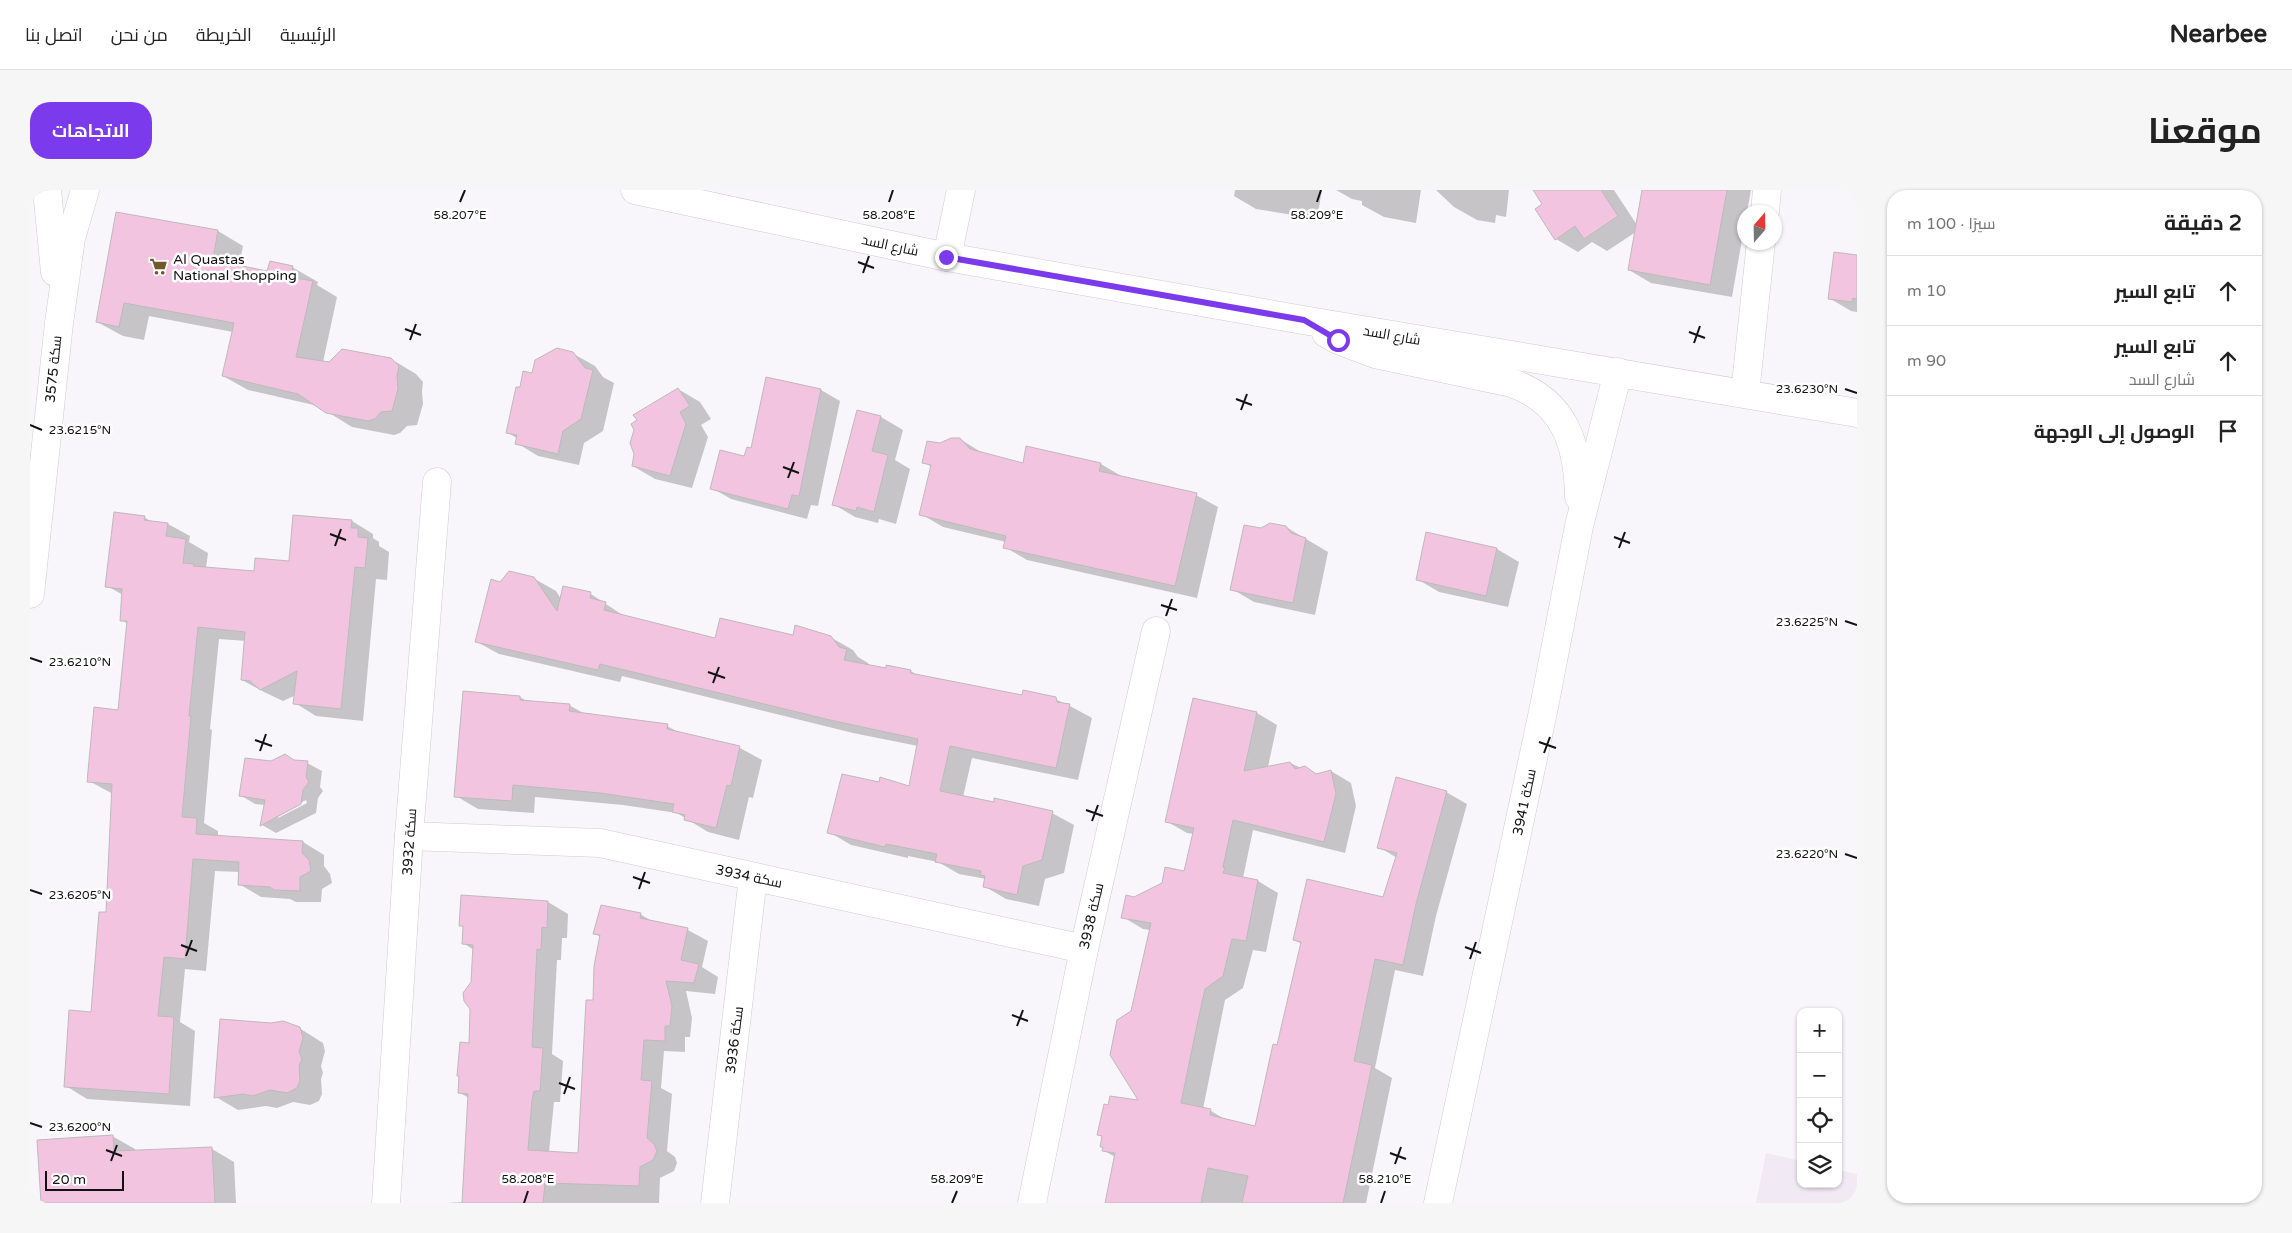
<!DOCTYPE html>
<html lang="ar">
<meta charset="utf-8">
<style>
body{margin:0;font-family:"Varela Round",Cairo,sans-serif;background:#f6f6f6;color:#222;direction:rtl}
.controls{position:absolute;right:15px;bottom:15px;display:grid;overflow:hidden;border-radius:10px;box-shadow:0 1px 4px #0004}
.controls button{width:45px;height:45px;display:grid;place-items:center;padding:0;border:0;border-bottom:1px solid #e0e0e0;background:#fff;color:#222;font:25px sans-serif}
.compass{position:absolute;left:1707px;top:15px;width:45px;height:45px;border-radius:50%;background:#fff;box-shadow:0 1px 4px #0004;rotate:20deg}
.scale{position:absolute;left:15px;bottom:12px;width:79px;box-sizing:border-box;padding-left:5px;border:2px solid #121113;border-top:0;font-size:14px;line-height:18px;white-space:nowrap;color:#121113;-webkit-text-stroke:4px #fff;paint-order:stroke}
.stop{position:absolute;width:15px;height:15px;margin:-11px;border:4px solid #7c3aed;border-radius:50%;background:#fff}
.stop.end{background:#7c3aed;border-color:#fff;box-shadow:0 1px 5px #0008}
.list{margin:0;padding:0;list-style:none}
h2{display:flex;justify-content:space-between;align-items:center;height:65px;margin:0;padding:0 20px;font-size:21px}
h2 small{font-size:16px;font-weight:400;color:#767676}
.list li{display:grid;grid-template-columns:32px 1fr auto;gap:15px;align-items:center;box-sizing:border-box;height:70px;padding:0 20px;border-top:1px solid #e0e0e0}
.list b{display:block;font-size:19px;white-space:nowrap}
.list p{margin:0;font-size:16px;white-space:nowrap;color:#767676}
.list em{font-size:16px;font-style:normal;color:#767676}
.icon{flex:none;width:28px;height:28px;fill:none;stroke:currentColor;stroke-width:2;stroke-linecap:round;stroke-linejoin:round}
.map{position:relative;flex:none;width:1827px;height:1013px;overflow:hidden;direction:ltr;border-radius:20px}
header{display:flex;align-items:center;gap:30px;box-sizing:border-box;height:70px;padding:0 25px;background:#fff;border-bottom:1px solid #e0e0e0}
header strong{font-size:24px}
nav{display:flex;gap:28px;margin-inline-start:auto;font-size:18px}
.intro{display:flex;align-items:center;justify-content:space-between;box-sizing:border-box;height:120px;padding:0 30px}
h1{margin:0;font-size:35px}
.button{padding:12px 22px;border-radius:20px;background:#7c3aed;color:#fff;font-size:18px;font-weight:700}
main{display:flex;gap:30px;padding:0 30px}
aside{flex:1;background:#fff;border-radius:20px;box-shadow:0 1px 4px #0004}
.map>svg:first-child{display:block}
.built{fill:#f1e9f4}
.shadow{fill:#0003;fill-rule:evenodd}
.building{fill:#f3c4e0;stroke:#beb9bc}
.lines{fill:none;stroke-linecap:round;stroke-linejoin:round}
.minor-casing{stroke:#cfcbd0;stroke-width:29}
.minor{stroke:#fff;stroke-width:28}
.route{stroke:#7c3aed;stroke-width:6}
.ticks{fill:none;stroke:#121113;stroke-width:2}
.labels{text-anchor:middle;stroke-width:5;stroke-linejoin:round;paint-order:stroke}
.street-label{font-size:14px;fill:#121113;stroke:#fff}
.poi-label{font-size:14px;fill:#121113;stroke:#fff;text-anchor:start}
.ticks-label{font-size:12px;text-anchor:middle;fill:#121113;stroke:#fff;stroke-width:5;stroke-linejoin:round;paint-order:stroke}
</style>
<header>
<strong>Nearbee</strong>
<nav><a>الرئيسية</a><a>الخريطة</a><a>من نحن</a><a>اتصل بنا</a></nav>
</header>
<div class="intro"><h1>موقعنا</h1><a class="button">الاتجاهات</a></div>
<main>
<aside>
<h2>2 دقيقة<small>سيرًا · 100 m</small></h2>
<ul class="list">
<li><svg class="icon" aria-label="ahead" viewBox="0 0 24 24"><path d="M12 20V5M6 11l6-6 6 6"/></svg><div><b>تابع السير</b></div><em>10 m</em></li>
<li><svg class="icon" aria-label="ahead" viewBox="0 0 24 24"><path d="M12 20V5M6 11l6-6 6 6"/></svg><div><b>تابع السير</b><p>شارع السد</p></div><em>90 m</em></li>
<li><svg class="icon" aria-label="arrive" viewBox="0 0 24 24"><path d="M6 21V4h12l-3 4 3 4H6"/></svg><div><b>الوصول إلى الوجهة</b></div></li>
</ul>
</aside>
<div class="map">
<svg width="1827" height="1013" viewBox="0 0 1827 1013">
<rect width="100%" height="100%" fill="#f9f6fb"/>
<!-- built -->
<path class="built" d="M1736,963L1771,971V994H1808V980L1827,984V1013H1726Z"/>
<!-- shadow -->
<g class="shadow">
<path d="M1205,0H1292L1287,29L1226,19L1204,6Z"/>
<path d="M1306,0H1391L1386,33L1354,27L1332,15V11L1322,9Z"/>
<path d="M1406,0H1479L1476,27L1466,25L1465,33L1447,30L1424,17Z"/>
<path d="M1504,0H1584L1607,35L1613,0H1721L1717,22H1714V38L1702,107L1621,93L1599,80L1606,42L1577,61L1562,52L1548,62L1526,49L1514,14Z"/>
<path d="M87,23L188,41L213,56L209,76L238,82L262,77L288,92L287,95L307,107L293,172L361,169L386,184L393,192L392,201L393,214L387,235L377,236L370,243L364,245L322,237L288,216L218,200L193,186L203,142L119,126L114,150L93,146L67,132Z"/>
<path d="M1827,66V122L1821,121L1799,108Z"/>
<path d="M542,163L565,176L573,187L584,193L573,241L554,253L549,275L508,266L487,253L488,249L477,242L490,199L503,185Z"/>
<path d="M737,189L791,200L810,211L788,316L781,315L777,329L701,309L682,298L722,260Z"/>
<path d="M648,199L670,212L681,229L671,235L678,247L662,298L625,289L603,276Z"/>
<path d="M851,227L873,240L865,270L880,279L866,334L849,329L848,333L825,327L803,314Z"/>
<path d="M930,249L954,264L993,274H1071L1093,287L1166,305L1188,317L1167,408L997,370L975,357L976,352L913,337L891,324L902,277L893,272L910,255Z"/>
<path d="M114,327L122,332L138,334L160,346L159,352L178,363L176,378L225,382L260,373L322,331L343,344V348L349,352V356L359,362L357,390L346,389L333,531L286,526L265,513L266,505L253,511L234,502L212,490L216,451L189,449L180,539L182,540L174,633L188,641V646L273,652L294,665V676L300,684L302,693L292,699L291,712H266L260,709L231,707L209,694L210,682L185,681L176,781L155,779L150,832L165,841L160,916L57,909L36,896L62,823L77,724L83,604L59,591L89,521L98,434L91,430L93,405L77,396Z"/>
<path d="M1256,337L1298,362L1285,425L1224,412L1202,399L1232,339Z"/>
<path d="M1467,359L1489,372L1478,417L1409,402L1387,389Z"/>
<path d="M503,388L526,401L531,409L534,398L561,404L597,428L686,450L800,447L823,460L828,467L838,473V476L881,481L890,487L993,506L1025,509L1040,516L1062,528L1048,590L942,568L933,607L1022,623L1044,635L1034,683L1015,689L1009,716L976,709L954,696L956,689L929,684L908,672L878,666V668L821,655L799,642L850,594L880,598L888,556L823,543L592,486L590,492L469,464L447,452L471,393Z"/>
<path d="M490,507L498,512L539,515L555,524L637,536L652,544L710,558L732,570L723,608L719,607L709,650L678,642L647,623L593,615L505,607L504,623L448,619L426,606Z"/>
<path d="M1164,509L1227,523L1247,535L1238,577L1260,573L1287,585L1301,581L1321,593L1326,616L1315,663L1223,640L1213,688L1228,691L1248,703L1236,762L1223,760L1213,798L1195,810L1173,919L1181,921L1198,931L1226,938L1248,856L1272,754L1264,750L1354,708L1367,668L1349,657L1416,602L1437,614L1406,726L1393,786L1365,780L1345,878L1362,888L1336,1013H1076L1085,967L1073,960V947L1068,945L1111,912L1102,822L1120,740L1113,739L1093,727L1104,709L1155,682L1164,644L1157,643L1136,631Z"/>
<path d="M265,571L277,573L292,581L290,597L293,601L288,608L286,623L246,643L232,635L235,615L225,614L210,605L241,573ZM276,610L277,613L248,628V625Z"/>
<path d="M432,707L518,712L538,724L537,748H532L531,770H527L522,864L533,871L530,912H524L519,962L549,964L571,747L565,744L610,724L625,733L658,740L678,751L672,777L688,787L685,804L656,801L662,828L660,847H655V862L634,861L631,898L642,904L637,961L645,967L647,973L644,981L630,988L629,1013H416L433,1012L439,908L430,903L440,854L444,760L433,753L434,737L430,735Z"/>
<path d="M253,832L266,836L293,853L295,861L291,876L293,883L291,889L292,904L289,911L280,915L263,912L247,918L236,916L208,920L186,907L241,834Z"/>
<path d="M82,946L105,959V962L182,959L204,972L206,1013H12Z"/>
</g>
<!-- building -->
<g class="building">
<path d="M1503,0H1571L1588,26L1554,49L1545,36L1525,50L1505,19L1512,14Z"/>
<path d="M1612,0H1697L1680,95L1598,80Z"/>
<path d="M86,22L188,40L183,70L237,81L240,71L263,76L260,87L283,91L266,167L299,172L312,159L361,168L369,176L367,186L368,199L362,221L351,222L345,229L338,231L296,223L268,204L192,186L204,133L94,113L89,137L66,132Z"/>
<path d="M1804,62L1827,65V109L1823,108L1822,112L1798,109Z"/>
<path d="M527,158L543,162L555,178L563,180L551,229L533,241L528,264L485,254L487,245L476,243L486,197H490L493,181L502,183L505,170Z"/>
<path d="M736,187L791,199L769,306L762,305L758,319L680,299L690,260L714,266L717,257L721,258Z"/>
<path d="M648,198L660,216L650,222L656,234L640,286L602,276L604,264L600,253L604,240L601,234L607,230L603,225Z"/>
<path d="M827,220L851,226L842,261L858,265L844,322L827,317L826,321L802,315Z"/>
<path d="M921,248H930L940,259L993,273L996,256L1071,273L1069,281L1167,303L1145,396L973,358L976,346L889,325L901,275L892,273L897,251L910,253Z"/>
<path d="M84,322L115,326L114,330L138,333L136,346L156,349L153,373L164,374L163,376L224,381L225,368L259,371L263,325L322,330L321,338H328V347L338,348L335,378L325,377L311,519L263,514L267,481L230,500L220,491L211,490L215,442L168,437L159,526H161L152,627L167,628L166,644L273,651L272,663L279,670L281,681L270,687V701L244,700L240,697L208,695L209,672L163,669L155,769L134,767L128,826L144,827L139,904L34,897L39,820L61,822L69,722H76L82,594L57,592L64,517L88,520L97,431H90L92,399L75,397Z"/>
<path d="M1240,333L1256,336L1261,343L1276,348L1263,413L1200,400L1214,335L1231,338Z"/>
<path d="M1396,342L1467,358L1456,406L1386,390Z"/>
<path d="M479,381L504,387L527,421L533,396L561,402L560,408L576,412L574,420L685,448L690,428L763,445L765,435L801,446L809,457L817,459L814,470L856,478V475L881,480L880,483L992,505L993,500L1026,507L1027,512L1040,514L1026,578L920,556L910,601L964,612V608L1023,621L1012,670L993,676L987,705L953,697L955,686L950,685L951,681L905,672L907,664L856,654L855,657L797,643L812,584L849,592L850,587L879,596L888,549L800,530L570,474L568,480L445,452L461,389L470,392Z"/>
<path d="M433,501L490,506V510L540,514L539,521L638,534L637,539L710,556L701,596L697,595L686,638L654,630L655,625L642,622L644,614L570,603L483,595L482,611L424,607Z"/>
<path d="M1163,508L1227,522L1214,581L1260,572L1265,579L1275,576L1286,584L1301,580L1306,604L1294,652L1203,630L1193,677L1195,678L1193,683L1228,690L1216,751L1202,749L1193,786L1175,799L1167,835L1151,913L1181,919L1180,925L1225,936L1243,854L1247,855L1271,752L1263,750L1277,689L1353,707L1367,663L1347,658L1366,587L1417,601L1386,714L1373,775L1345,769L1324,871L1342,875L1313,1013H1212L1218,986L1178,978L1171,1013H1075L1085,963L1072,961L1073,957H1070L1072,946L1067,945L1074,914L1078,915L1080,906L1108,910L1080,865L1087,830L1101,821L1121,733L1091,728L1096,705L1104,707L1132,693L1135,677L1154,681L1164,638L1135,632Z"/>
<path d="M255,564L264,570L278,571L276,587L279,592L273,600L271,614L230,636L235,610L209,606L215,568L241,571Z"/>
<path d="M431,705L518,711L517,738L512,737L511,760L507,759L502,857L513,858L510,901H504L502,910L498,960L548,963L556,810H563L564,776L570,745L563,744L571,715L611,723L610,728L658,738L651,770L669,774L664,793L636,791L642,816L640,836H635V851L614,850L611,890L622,891L617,948L624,954L627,961L623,970L610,977L609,996L515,993L513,1013H432L438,904L428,903L429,886H427L430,852L439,853L440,819L434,811L433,803L441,792L443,755L432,754L433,736H429Z"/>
<path d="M190,829L241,833L253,831L270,837L273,848L269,862L272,869L269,876L270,891L267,898L257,903L240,900L223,906L213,904L184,908Z"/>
<path d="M83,945L84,961L182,957L185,1013H11L7,950Z"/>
</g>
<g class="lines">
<defs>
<g id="minor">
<path d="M17,0L25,82"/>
<path d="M605,0L917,67L1273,130L1827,223"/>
<path d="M1735,22L1737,0"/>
<path d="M917,67L931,0"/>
<path d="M1296,143L1308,150L1345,164L1482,193C1535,212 1548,254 1549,307"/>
<path d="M1715,204L1731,52"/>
<path d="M0,404L29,133L41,48L55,0"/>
<path d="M379,646L570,653L1054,759"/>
<path d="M356,1013L379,646L407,292"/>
<path d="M685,1013L723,687"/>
<path d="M1002,1013L1054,759L1126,441"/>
<path d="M1408,1013L1514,517L1549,336L1588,182"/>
</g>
</defs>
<!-- minor casing -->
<use href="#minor" class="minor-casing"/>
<!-- minor -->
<use href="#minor" class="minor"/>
</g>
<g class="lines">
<!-- route -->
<path class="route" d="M916,67L1274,130L1308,150"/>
</g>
<!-- ticks -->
<path class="ticks" d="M430,12L435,0M859,12L863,0M1287,12L1291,0M828,72L844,78M833,83L839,66M375,139L391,145M1659,142L1675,148M380,150L386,134M1664,153L1670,136M1815,199L1827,203M1206,209L1222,215M1211,220L1217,204M0,235L12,240M753,277L769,283M758,288L764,272M300,344L316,350M1584,347L1600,353M305,356L311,339M1589,358L1595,342M1131,415L1147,420M1136,426L1142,409M1815,431L1827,435M0,468L12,472M678,482L695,488M683,493L689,477M225,550L242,556M1509,552L1526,558M230,561L236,544M1514,563L1520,547M1056,620L1073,626M1062,631L1068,615M1815,664L1827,668M603,687L620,693M609,699L615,682M0,700L12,704M151,755L167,761M1435,757L1451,763M156,766L162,750M1440,769L1446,752M982,825L998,831M987,836L993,820M529,893L545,899M534,904L540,887M0,933L12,937M76,960L92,966M1360,963L1376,969M81,971L87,955M1365,974L1371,957M494,1013L498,1001M922,1013L927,1001M1351,1013L1355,1001"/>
<!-- icons -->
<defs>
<symbol id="supermarket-bare" viewBox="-9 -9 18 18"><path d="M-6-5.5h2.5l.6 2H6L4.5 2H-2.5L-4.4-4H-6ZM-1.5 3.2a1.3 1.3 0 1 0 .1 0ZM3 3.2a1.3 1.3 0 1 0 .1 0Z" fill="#73592a" stroke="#fff" stroke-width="2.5" paint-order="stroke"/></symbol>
</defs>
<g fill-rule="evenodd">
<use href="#supermarket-bare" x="116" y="64" width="25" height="25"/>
</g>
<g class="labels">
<!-- street labels -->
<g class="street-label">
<text transform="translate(860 55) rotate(12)" y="5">شارع السد</text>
<text transform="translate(1362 145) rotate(10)" y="5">شارع السد</text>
<text transform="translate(23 179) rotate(-84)" y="5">سكة 3575</text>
<text transform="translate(1494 612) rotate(-78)" y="5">سكة 3941</text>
<text transform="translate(379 652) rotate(-86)" y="5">سكة 3932</text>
<text transform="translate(719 686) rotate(12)" y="5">سكة 3934</text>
<text transform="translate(1061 726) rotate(-77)" y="5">سكة 3938</text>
<text transform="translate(704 850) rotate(-83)" y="5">سكة 3936</text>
</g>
<!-- poi labels -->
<g class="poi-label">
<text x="143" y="74">Al Quastas<tspan x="143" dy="16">National Shopping</tspan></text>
</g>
</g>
<g class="ticks-label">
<text x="430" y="29">58.207°E</text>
<text x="859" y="29">58.208°E</text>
<text x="1287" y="29">58.209°E</text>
<text x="1777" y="203">23.6230°N</text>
<text x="50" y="244">23.6215°N</text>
<text x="1777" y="436">23.6225°N</text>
<text x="50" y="476">23.6210°N</text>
<text x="1777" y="668">23.6220°N</text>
<text x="50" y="709">23.6205°N</text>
<text x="50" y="941">23.6200°N</text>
<text x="498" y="993">58.208°E</text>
<text x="927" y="993">58.209°E</text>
<text x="1355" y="993">58.210°E</text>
</g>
</svg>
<div class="controls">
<button>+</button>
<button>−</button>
<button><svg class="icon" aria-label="locate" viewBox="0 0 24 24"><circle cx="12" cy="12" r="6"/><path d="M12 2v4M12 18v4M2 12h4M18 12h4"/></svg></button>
<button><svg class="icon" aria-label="layers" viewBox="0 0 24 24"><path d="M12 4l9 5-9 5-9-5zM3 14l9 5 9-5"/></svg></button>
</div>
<svg class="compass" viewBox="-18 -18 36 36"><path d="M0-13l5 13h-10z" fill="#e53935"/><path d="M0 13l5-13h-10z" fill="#767676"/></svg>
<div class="scale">20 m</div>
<div class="stop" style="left:1308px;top:150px"></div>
<div class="stop end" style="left:916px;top:67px"></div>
</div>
</main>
